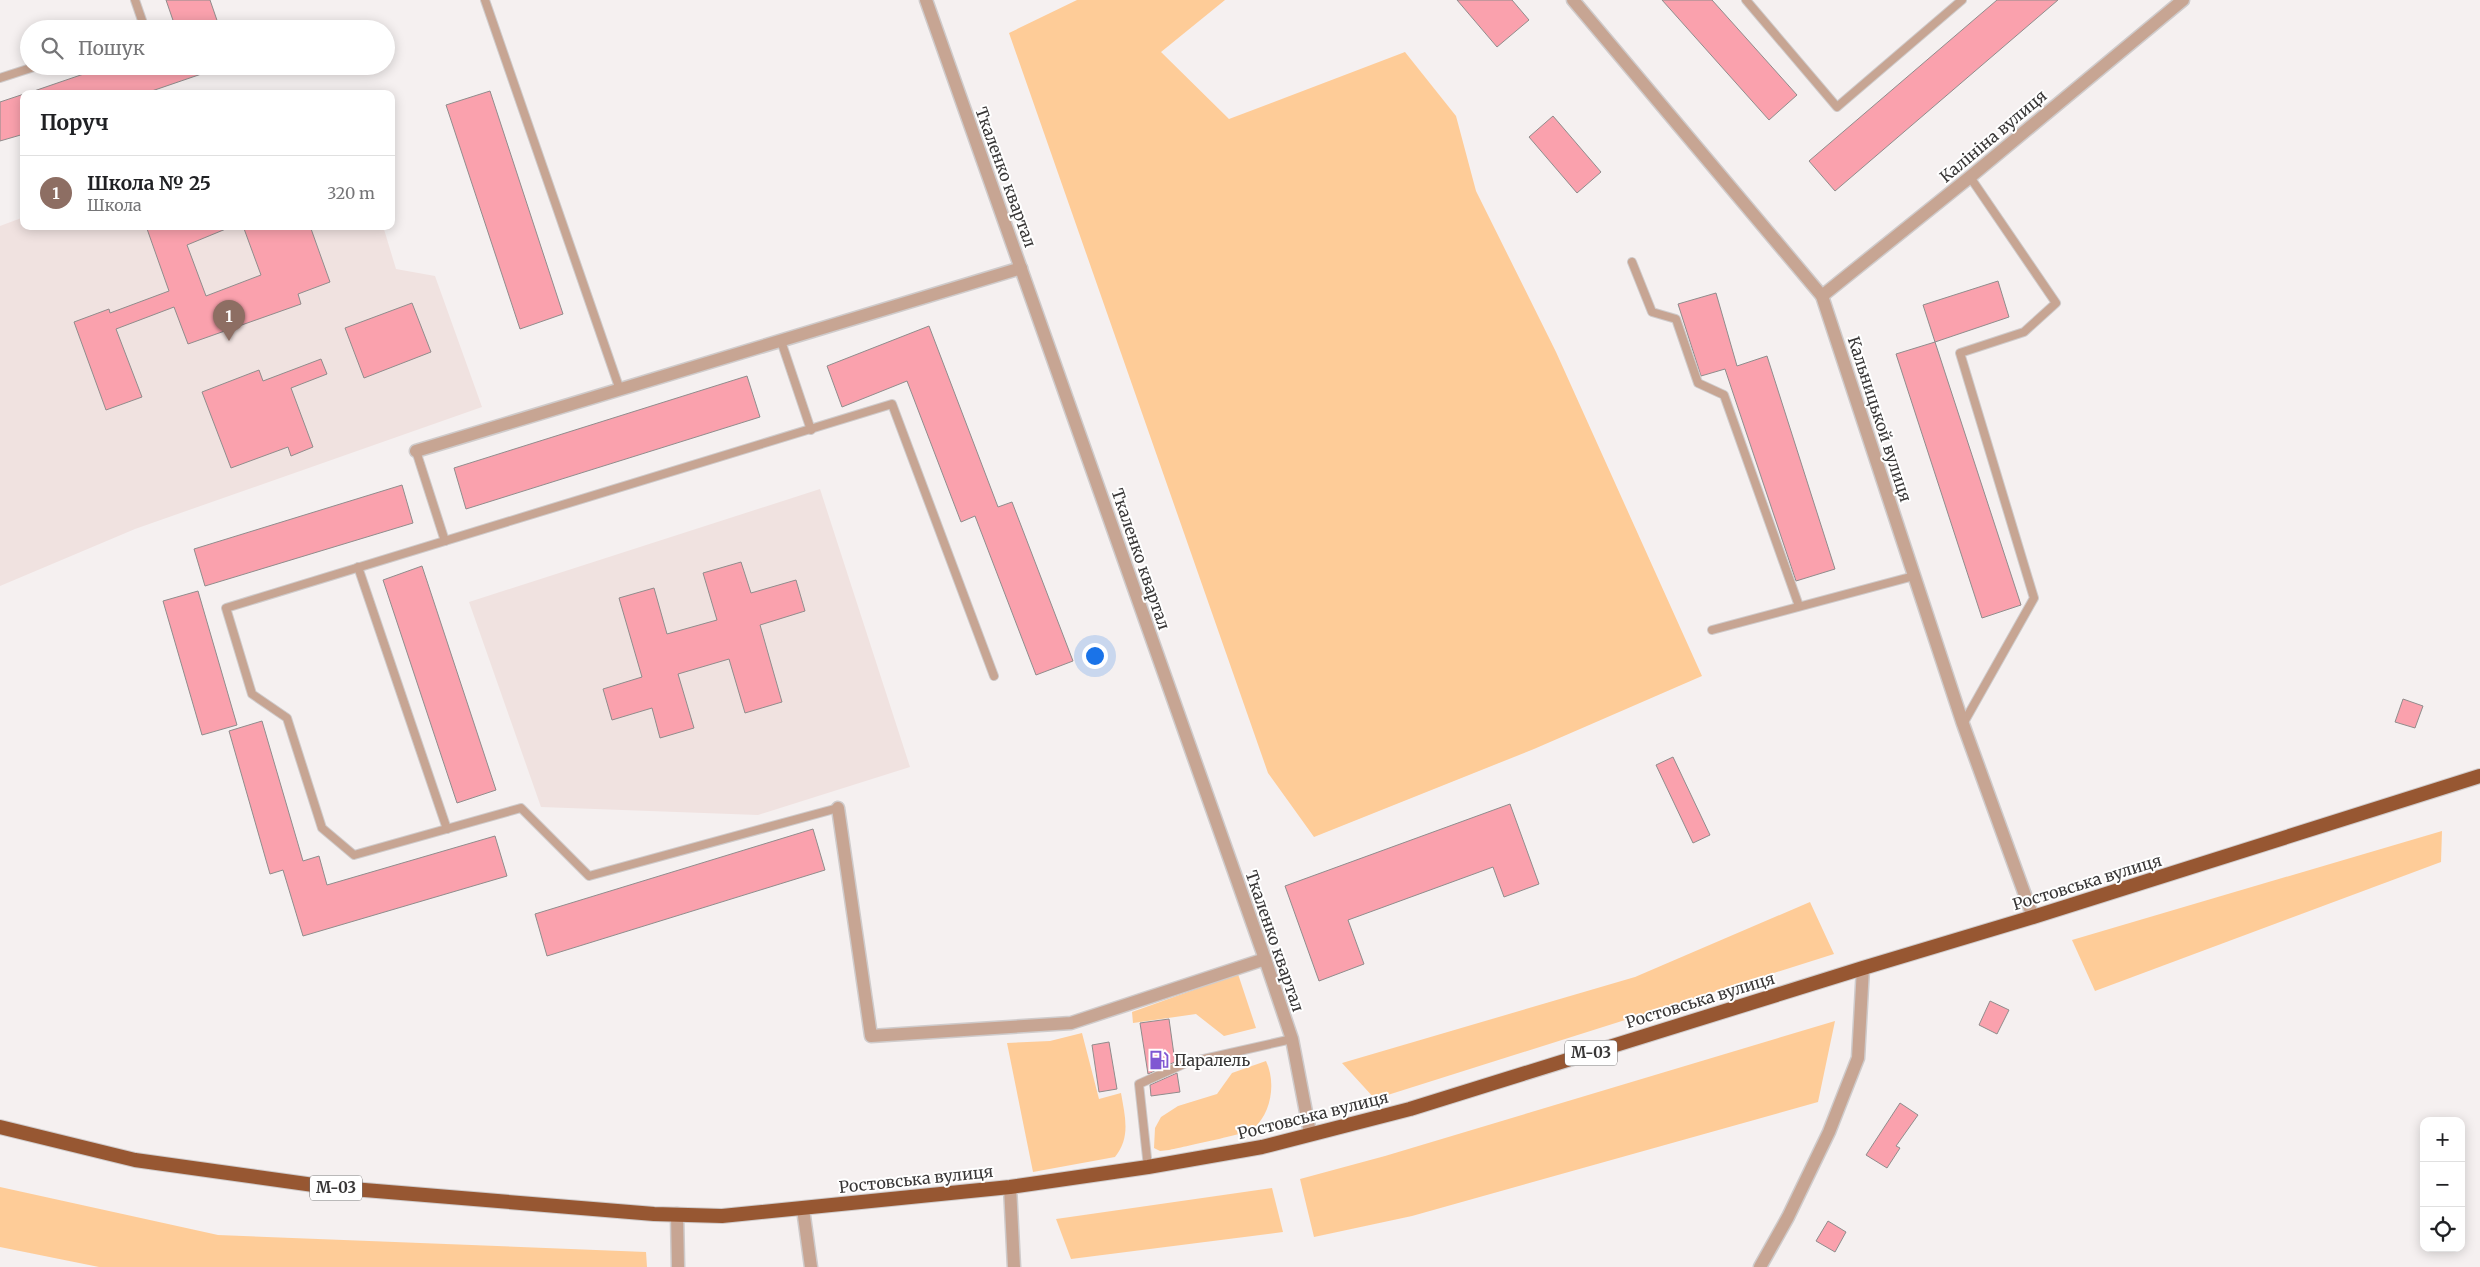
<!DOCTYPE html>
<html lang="uk">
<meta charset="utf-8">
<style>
body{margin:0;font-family:Merriweather,serif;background:#f6f6f6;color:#202124}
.controls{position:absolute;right:15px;bottom:15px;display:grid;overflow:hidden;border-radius:10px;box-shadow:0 2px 12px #0003}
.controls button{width:45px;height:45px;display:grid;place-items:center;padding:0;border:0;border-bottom:1px solid #e0e0e0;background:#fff;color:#202124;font:25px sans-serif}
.you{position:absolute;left:1094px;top:655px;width:18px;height:18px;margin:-12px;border:4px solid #fff;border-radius:50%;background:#1a73e8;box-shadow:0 0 0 8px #1a73e833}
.badge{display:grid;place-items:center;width:32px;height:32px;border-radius:50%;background:#8058d2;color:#fff;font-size:16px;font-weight:700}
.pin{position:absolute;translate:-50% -41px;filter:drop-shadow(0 1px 2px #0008)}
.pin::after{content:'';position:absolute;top:26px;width:18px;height:15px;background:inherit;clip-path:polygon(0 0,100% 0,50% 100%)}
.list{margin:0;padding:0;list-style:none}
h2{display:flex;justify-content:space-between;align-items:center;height:65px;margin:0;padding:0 20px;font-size:21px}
h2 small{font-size:16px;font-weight:400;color:#757577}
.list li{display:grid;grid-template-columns:32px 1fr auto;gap:15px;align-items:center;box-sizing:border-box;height:75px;padding:0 20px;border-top:1px solid #e0e0e0}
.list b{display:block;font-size:19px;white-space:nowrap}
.list p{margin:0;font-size:16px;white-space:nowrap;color:#757577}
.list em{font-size:16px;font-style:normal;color:#757577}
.icon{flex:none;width:28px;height:28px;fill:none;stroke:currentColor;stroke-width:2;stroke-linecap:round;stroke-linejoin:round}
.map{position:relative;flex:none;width:2480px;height:1267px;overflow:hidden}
.search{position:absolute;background:#fff;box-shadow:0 2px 12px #0003;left:20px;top:20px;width:375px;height:55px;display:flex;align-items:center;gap:12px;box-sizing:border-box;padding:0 18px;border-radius:28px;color:#757577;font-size:19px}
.panel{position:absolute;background:#fff;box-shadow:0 2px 12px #0003;left:20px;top:90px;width:375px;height:140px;border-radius:10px}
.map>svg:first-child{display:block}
.built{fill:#f0e2e0}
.green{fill:#fecc98}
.building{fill:#faa1ad;stroke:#908c8c}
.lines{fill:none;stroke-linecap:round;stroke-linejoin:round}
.service-casing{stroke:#cfcbcb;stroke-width:10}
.minor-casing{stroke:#cfcbcb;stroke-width:15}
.tertiary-casing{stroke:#cfcbcb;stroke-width:15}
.trunk-casing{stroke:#cfcbcb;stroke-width:16}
.service{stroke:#c7a593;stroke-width:8}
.minor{stroke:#c7a593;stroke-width:12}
.tertiary{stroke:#c7a593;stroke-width:12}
.trunk{stroke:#975732;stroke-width:14}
.labels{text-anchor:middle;stroke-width:4;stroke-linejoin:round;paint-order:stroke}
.shield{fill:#fff;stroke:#747272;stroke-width:1}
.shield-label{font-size:15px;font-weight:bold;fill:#383636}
.street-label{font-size:16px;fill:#383636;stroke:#fff}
.poi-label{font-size:16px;fill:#383636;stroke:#fff;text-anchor:start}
</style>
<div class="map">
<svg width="2480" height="1267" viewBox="0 0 2480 1267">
<rect width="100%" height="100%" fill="#f5f0f0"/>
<!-- built -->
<g class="built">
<path d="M24,217V226H383L396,269L435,276L482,407L135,529L0,586V226Z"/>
<path d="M820,489L910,767L758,815L541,807L469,602Z"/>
</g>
<!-- green -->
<g class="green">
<path d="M1077,0H1225L1161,52L1229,119L1405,52L1456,116L1476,191L1556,352L1702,676L1534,749L1314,837L1268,773L1009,33Z"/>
<path d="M2442,831L2441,862L2095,991L2072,940Z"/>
<path d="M1810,902L1834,954L1375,1099L1342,1063L1635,977Z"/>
<path d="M1238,974L1256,1028L1224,1036L1196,1014L1133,1023L1132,1012Z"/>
<path d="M1835,1021L1818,1102L1412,1216L1314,1237L1300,1179L1385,1156Z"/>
<path d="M1082,1033L1099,1099L1121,1093C1125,1117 1131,1137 1115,1157L1033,1172L1007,1043L1050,1041Z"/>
<path d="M1266,1061C1276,1082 1272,1113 1253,1129C1246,1134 1182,1147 1169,1150L1160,1151L1154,1148L1155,1128L1161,1117L1178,1106L1217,1094L1232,1073Z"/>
<path d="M0,1187L218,1235L646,1252L647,1267H99L0,1247Z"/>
<path d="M1272,1188L1283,1232L1071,1259L1056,1219Z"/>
</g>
<!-- building -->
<g class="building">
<path d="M166,0H210L220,29H176Z"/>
<path d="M1457,0H1512L1529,20L1497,47Z"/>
<path d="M1662,0H1712L1797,95L1769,120Z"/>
<path d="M1997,0H2058L1835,191L1809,161Z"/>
<path d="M107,66H216V69L143,94H34V91Z"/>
<path d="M490,91L563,314L520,329L446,105Z"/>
<path d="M24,94V134L0,141V102Z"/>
<path d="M1553,116L1601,172L1577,193L1529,137Z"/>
<path d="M146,226H233L187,245L206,296L261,275L243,226H310L330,282L298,294L301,304L188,344L174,307L116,329L142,397L106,410L74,322L109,309L110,313L169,291Z"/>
<path d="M1998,281L2009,317L1935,342L1923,305Z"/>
<path d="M1716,293L1737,366L1767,356L1835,569L1796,581L1725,369L1701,376L1678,304Z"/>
<path d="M412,303L431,352L364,378L345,328Z"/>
<path d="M929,326L998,507L1012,502L1073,661L1036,675L975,516L961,522L907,381L842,407L827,366Z"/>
<path d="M1935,342L2021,605L1982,618L1896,354Z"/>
<path d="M321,359L327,374L291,388L313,447L291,456L288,447L231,468L202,392L259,370L263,381Z"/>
<path d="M747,376L760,417L466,509L454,468Z"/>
<path d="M402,485L413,523L205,586L194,549Z"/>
<path d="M741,562L751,593L796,580L805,611L760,625L782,702L745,713L729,659L678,674L694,728L660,738L652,708L612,720L603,689L642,677L619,598L654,588L667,634L717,620L703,573Z"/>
<path d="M422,566L496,790L457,803L383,580Z"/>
<path d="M198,591L237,725L202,735L163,601Z"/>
<path d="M2403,699L2423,706L2415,728L2395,722Z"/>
<path d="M262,721L303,861L319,856L327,885L495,836L507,876L303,936L283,870L270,874L229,731Z"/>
<path d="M1673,757L1710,835L1693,843L1656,765Z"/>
<path d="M1510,804L1539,884L1504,897L1493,867L1348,920L1364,964L1319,981L1285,886Z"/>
<path d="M813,829L825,870L547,956L535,914Z"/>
<path d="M1990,1001L2009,1010L1997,1034L1979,1025Z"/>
<path d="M1169,1019L1175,1062L1148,1074L1140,1023Z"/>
<path d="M1109,1042L1117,1089L1099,1092L1092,1045Z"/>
<path d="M1177,1073L1180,1092L1151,1096L1150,1085Z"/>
<path d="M1900,1103L1918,1115L1896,1146L1900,1148L1887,1168L1866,1155Z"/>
<path d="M1828,1221L1846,1232L1835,1252L1816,1241Z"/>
</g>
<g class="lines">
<defs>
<g id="service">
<path d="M135,0L145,29"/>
<path d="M485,0L620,390"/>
<path d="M1746,0L1837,107L1962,0"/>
<path d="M0,78L37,66"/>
<path d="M1632,262L1652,312L1676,319L1698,383L1724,395L1799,606"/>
<path d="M781,341L811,430"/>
<path d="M416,451L445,541"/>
<path d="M358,567L447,829"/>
<path d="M1712,630L1914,576"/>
<path d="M1963,724L2034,598L1960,353L2024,332L2056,303L1970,177"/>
<path d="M838,808L589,876L521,808L354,855L322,828L287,718L252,694L226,608L892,404L994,676"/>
<path d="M1148,1167L1139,1084L1186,1063L1292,1039"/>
</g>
<g id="minor">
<path d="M416,451L1021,268"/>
<path d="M838,808L871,1036L1071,1023L1265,959"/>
<path d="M1010,1187L1014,1267"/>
<path d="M803,1209L811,1267"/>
<path d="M677,1214L678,1267"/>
<path d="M1760,1267L1788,1217L1829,1132L1858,1058L1863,968"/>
</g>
<g id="tertiary">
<path d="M926,0L1265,959L1292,1039L1310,1133"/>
<path d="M1573,0L1822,296L1963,724L2033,917"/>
<path d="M1822,296L1970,177L2183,0"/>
</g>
<path id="trunk" d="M0,1127L135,1160L328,1187L654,1214L722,1216L1010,1187L1148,1167L1262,1147L1410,1109L1863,968L2033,917L2480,776"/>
</defs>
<!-- service casing -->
<use href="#service" class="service-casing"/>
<!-- minor casing -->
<use href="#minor" class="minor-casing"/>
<!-- tertiary casing -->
<use href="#tertiary" class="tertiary-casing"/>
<!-- trunk casing -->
<use href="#trunk" class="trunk-casing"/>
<!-- service -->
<use href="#service" class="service"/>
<!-- minor -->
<use href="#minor" class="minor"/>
<!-- tertiary -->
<use href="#tertiary" class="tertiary"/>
<!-- trunk -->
<use href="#trunk" class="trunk"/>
</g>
<!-- icons -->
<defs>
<symbol id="fuel-bare" viewBox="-9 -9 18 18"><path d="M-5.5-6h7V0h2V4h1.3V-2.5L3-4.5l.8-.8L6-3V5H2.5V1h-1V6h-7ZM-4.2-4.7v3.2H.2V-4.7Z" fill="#8058d2" stroke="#fff" stroke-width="2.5" paint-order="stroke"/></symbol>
</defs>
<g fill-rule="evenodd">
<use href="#fuel-bare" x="1145" y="1046" width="28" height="28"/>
</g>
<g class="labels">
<!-- shield labels -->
<g class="shield">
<rect x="1565" y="1040.5" width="52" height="25" rx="4"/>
<rect x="310" y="1175.5" width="52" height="25" rx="4"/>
</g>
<g class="shield-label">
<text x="1591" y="1058">М-03</text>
<text x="336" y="1193">М-03</text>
</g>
<!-- street labels -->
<g class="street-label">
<text transform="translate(1993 136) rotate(-40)" y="6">Калініна вулиця</text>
<text transform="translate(1006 177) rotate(70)" y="6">Ткаленко квартал</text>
<text transform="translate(1880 419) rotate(72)" y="6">Кальницькой вулиця</text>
<text transform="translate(1141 559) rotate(71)" y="6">Ткаленко квартал</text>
<text transform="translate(2087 882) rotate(-17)" y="6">Ростовська вулиця</text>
<text transform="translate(1275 941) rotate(71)" y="6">Ткаленко квартал</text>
<text transform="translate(1700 1000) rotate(-17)" y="6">Ростовська вулиця</text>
<text transform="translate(1313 1115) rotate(-14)" y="6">Ростовська вулиця</text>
<text transform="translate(916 1179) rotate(-6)" y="6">Ростовська вулиця</text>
</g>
<!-- poi labels -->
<g class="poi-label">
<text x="1174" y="1066">Паралель</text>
</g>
</g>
</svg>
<div class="controls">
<button>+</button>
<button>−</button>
<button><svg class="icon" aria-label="locate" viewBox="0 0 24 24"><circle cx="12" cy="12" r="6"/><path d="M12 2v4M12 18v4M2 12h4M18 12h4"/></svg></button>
</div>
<div class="you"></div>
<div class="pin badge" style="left:229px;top:341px;background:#8d6e63">1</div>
<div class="search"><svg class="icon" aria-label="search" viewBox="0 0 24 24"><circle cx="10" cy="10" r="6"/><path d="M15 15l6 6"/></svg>Пошук</div>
<section class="panel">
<h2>Поруч<small></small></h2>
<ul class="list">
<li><span class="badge" style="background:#8d6e63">1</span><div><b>Школа № 25</b><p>Школа</p></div><em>320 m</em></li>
</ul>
</section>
</div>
